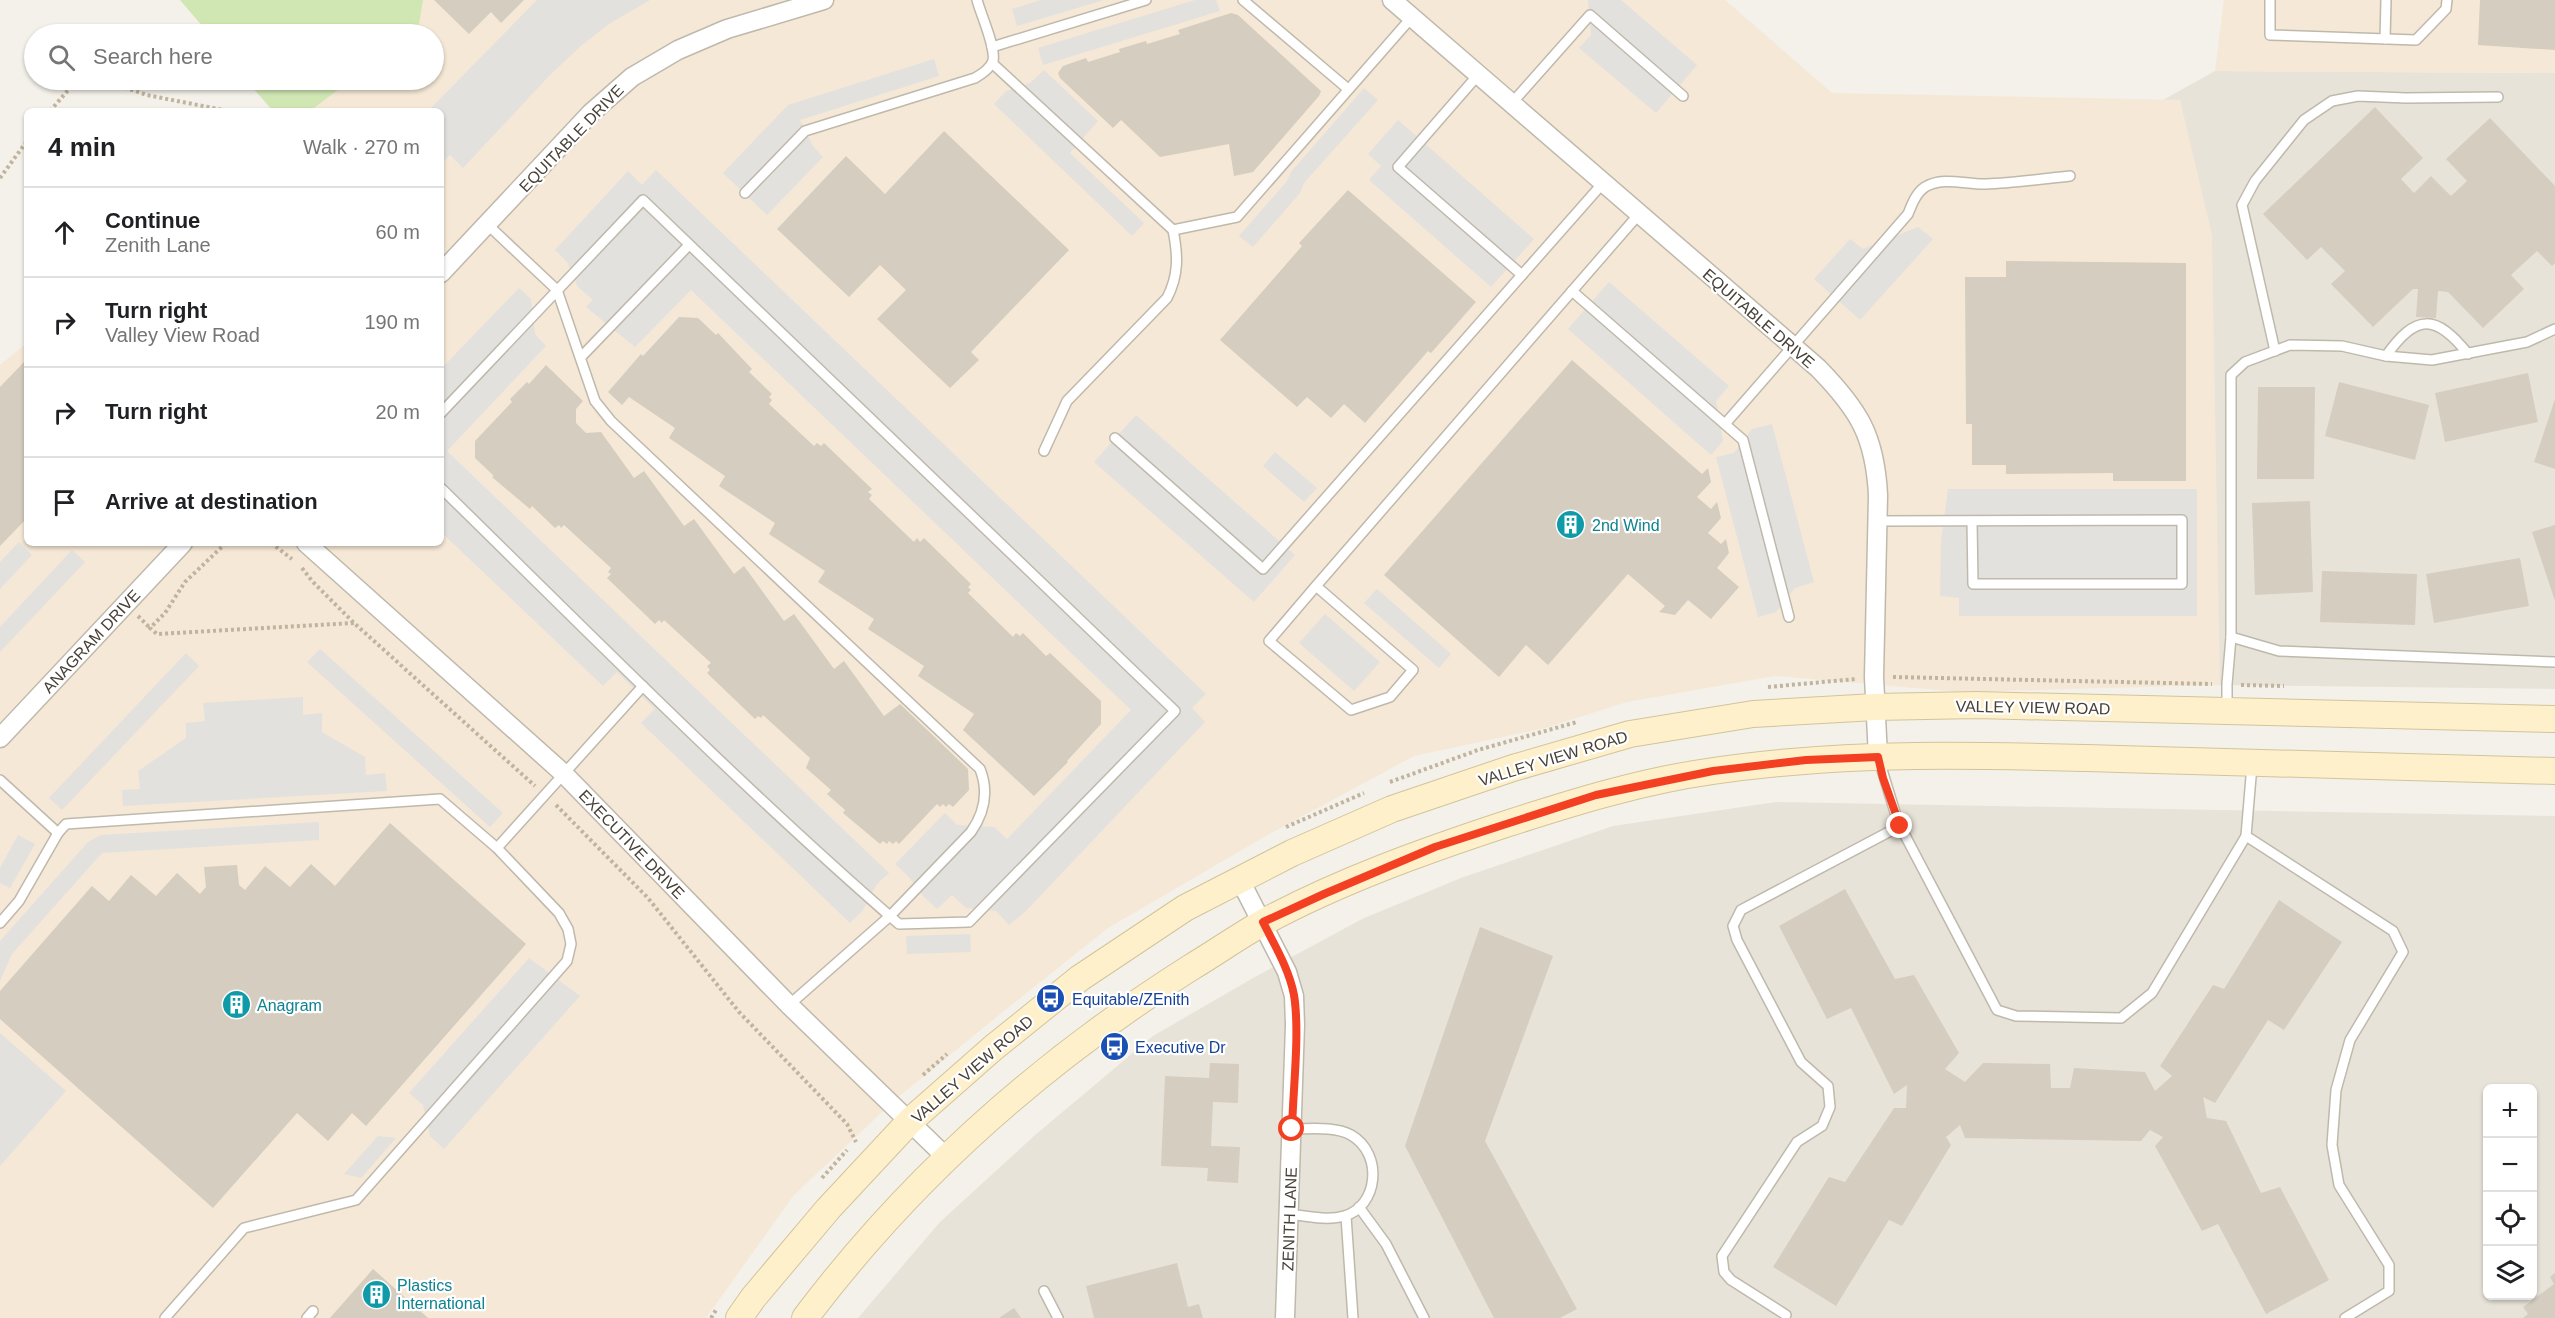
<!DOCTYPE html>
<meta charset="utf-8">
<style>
body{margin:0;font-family:Arial,sans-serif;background:#f2f2f2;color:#202124}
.controls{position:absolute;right:18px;bottom:18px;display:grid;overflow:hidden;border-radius:9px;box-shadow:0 2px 4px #0004}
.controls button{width:54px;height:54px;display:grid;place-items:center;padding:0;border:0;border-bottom:2px solid #e0e0e0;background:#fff;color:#202124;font:30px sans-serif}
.stop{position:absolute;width:18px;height:18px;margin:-14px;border:4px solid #f34022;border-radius:50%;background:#fff}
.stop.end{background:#f34022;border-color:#fff;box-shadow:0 2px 6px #0008}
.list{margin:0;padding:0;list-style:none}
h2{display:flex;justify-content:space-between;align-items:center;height:78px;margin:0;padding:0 24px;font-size:26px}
h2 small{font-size:20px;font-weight:400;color:#757577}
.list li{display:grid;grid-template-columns:39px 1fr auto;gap:18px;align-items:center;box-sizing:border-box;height:90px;padding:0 24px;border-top:2px solid #e0e0e0}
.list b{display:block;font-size:22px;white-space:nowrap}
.list p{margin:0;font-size:20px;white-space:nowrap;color:#757577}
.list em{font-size:20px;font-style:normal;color:#757577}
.icon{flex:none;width:33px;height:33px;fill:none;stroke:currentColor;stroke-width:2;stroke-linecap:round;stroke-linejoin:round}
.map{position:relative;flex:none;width:2555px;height:1318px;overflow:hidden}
.search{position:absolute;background:#fff;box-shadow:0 2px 4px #0004;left:24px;top:24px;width:420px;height:66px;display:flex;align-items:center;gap:15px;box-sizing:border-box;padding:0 21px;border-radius:33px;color:#757577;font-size:22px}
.panel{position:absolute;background:#fff;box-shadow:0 2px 4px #0004;left:24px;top:108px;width:420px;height:438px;border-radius:9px}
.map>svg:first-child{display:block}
.residential{fill:#e8e3d8;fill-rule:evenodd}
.commercial{fill:#f5e8d6}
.green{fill:#d0e7b4}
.parking{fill:#e3e1de}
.building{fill:#d5cdbf}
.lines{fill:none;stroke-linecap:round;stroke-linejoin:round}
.service-casing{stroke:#bfb9ac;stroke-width:12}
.minor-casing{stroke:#bfb9ac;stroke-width:21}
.secondary-casing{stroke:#d2c49a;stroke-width:28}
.path{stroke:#c1b49e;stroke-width:4;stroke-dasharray:3 3;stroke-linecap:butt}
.service{stroke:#fff;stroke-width:9}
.minor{stroke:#fff;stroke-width:18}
.secondary{stroke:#fdf0cb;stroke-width:26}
.route{stroke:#f34022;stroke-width:8}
.labels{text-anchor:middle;stroke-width:4.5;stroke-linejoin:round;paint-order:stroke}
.street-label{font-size:16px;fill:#484138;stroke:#fff}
.culture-label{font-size:16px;fill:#0d838f;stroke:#fff;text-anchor:start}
.transit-label{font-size:16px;fill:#164399;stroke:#fff;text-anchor:start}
</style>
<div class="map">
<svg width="2555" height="1318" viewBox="0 0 2555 1318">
<rect width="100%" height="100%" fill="#f4f1ea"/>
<!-- residential -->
<g class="residential">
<path d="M2215,71L2555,73V689L2217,685L2163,100Z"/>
<path d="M1776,802L2555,816V1318H858L940,1222L1034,1136L1153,1036L1253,978L1362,919L1461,878L1613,826ZM2488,1088H2532V1296H2488Z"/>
</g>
<!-- commercial -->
<g class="commercial">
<path d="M417,0H1725L1832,93L2180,100L2212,235L2220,685L1962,692L1775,676L1627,702L1545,728L1414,756L1264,837L1108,928L999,1015L897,1098L794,1195L706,1318H0V365L27,343V543H441V111H308L347,80H434V34H401Z"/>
<path d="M2224,0H2555V73L2215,71Z"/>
</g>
<!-- green -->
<g class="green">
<path d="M180,0H423L418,30L411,34H209Z"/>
<path d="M246,80H351L310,111H273Z"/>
</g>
<!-- parking -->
<g class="parking">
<path d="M537,0H650L609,24L582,45L550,75L463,168L450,155L441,164V111H428Z"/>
<path d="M1041,0H1104L1017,26L1012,9Z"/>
<path d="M1195,0H1216L1220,11L1043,65L1038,48Z"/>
<path d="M1588,0H1621L1697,65L1656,113L1579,48L1591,35Z"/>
<path d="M934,59L939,76L800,120L813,146L823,157L767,215L723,173L788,105Z"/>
<path d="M1044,70L1098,121L1070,153L1144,223L1132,236L994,104L1006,91L1030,83Z"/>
<path d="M1364,88L1378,100L1304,183L1300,193L1253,247L1239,236L1287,181L1291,172Z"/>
<path d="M1398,120L1534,239L1491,287L1369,180L1381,166L1368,154Z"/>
<path d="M656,170L1206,694L1192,708L1205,722L1025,912L1009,925L996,911L966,908L952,895L937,909L924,897L908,876L895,864L945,813L957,825L994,827L1007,839L1131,710L691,290L635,347L586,307L593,300L578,287L567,262L555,250L628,171L642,185Z"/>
<path d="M1918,227L1933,239L1860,320L1814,279L1850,239L1863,249Z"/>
<path d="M1609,282L1729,386L1716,401L1723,441L1711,455L1568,329Z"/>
<path d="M519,288L531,299L535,334L546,346L447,451L889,873L876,885L863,910L850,923L641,723L655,709L617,672L603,686L441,532V369Z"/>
<path d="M1136,415L1295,555L1254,602L1094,462Z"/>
<path d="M1772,424L1814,582L1795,588L1776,612L1758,617L1716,457L1734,453L1752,429Z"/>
<path d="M1275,452L1317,488L1304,502L1263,466Z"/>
<path d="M1948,489H2197V616H1959V598L1940,596L1941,541Z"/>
<path d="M19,542L32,555L0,589V562Z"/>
<path d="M72,550L85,562L0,652V627Z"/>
<path d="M1377,589L1451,654L1439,668L1364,603Z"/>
<path d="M1325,614L1380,662L1354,691L1299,643Z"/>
<path d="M320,649L503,813L490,827L307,662Z"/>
<path d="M186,653L199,666L62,810L49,798Z"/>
<path d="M303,697V715L322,713V732L365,757L366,775L385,773L387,791L123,806L122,790L140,789L138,771L186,738V723L205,721L203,703Z"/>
<path d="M319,822V840L102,853L12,954L0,981V941L88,842L101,835Z"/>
<path d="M18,835L35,844L10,888L0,883V868Z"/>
<path d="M970,934L971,952L907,954L906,936Z"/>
<path d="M529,958L580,996L444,1149L430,1136L423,1105L409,1093Z"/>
<path d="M0,1033L66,1091L0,1166Z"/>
<path d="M378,1136L396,1138L361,1178L344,1174Z"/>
</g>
<!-- building -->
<g class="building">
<path d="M434,0H524L501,23L491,12L469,34Z"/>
<path d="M2480,0H2555V50L2478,45Z"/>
<path d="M1231,13L1238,15L1321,91L1319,96L1253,172L1234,176L1229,144L1160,157L1121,120L1113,128L1060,78L1058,73L1063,66L1086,58L1088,62L1120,52L1119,49L1146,41L1147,44L1180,34L1178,30Z"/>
<path d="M2375,107L2423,158L2401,179L2414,193L2431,176L2451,196L2467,181L2446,159L2490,118L2555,186V263L2552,266L2537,251L2511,275L2524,289L2483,328L2448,292L2438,291L2436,318L2416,317L2418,289H2413L2373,327L2331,284L2345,271L2321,247L2307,260L2263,214Z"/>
<path d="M944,131L1069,250L971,352L979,360L950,388L877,319L906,290L880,265L849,297L777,229L846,156L885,194Z"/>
<path d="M1348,190L1476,302L1431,353L1428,351L1365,423L1344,404L1331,418L1307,397L1297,407L1220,340L1302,246L1299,243Z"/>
<path d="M2006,261L2186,263V481H2113V473L2006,474V465H1972V424H1966L1965,277H2006Z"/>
<path d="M679,317L698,318L716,335L718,333L752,369L749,372L772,394L769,397L772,400L769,404L814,446L817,443L821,446L824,443L872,489L868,492L872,495L869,499L914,542L917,538L920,542L924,538L971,584L968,587L971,590L968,593L1013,637L1016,633L1020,636L1023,633L1046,656L1050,653L1101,701V724L1067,761L1068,762L1034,796L963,730L974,714L918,676L924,666L868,629L874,619L818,582L825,571L769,534L775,523L719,486L725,476L669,438L675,428L629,397L622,405L608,392L641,354L643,356Z"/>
<path d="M27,359V505L25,507L27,518L0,546V387Z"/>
<path d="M1572,360L1702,474L1708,468L1711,482L1697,497L1711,509L1717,502L1721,518L1708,533L1721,544L1726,539L1729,553L1717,568L1739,587L1711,619L1688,600L1675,615L1659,612L1665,606L1628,574L1548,665L1526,645L1499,677L1384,575Z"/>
<path d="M546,365L583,401L576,409V423L586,433L601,432L634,478L644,471L684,526L694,519L734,574L744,566L784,621L794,614L834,669L844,661L884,716L900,704L968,769L969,790L953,807L949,804L946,807L943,804L940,807L937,804L899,844L896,841L893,844L889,841L887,844L883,841L880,844L843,813L845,810L827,794L831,790L806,768L810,758L763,715L761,718L758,716L755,719L707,673L710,670L707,666L711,663L664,620L662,623L659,620L655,624L607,578L611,574L608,572L611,568L564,525L561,528L559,525L555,528L532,506L530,509L492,477L494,476L475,458V441L512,402L510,399L527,382L529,384Z"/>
<path d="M2528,373L2538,422L2445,442L2435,393Z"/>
<path d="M2339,382L2429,405L2415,460L2325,436Z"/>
<path d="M2258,387H2315L2314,479H2257Z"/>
<path d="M2555,399V469L2534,462Z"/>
<path d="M2310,501L2313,592L2255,595L2252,503Z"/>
<path d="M2555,525V601L2532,532Z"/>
<path d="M2520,558L2529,606L2434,623L2426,574Z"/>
<path d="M2322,571L2417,574L2415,625L2320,622Z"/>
<path d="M390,823L526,944L366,1126L352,1113L328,1141L297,1113L213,1208L0,1019V991L92,886L109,901L131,875L156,896L177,873L200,894L206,887L204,867L237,865L239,885L245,890L265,866L290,887L311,864L335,886Z"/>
<path d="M1845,889L1895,979L1914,975L1959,1053L1945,1069L1965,1082L1983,1063L2050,1064L2051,1088H2070L2074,1068L2145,1072L2155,1091L2172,1076L2160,1066L2213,985L2224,989L2279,900L2342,942L2284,1030L2268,1020L2215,1103L2203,1097L2207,1118L2226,1121L2261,1193L2280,1187L2329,1280L2266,1314L2218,1224L2202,1231L2155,1146L2163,1137L2150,1130L2141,1141L1965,1138L1960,1125L1946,1137L1951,1145L1902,1226L1889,1220L1836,1306L1773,1267L1829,1177L1845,1182L1894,1108H1906L1907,1085L1894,1094L1851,1008L1827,1019L1779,926Z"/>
<path d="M1480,927L1553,956L1485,1141L1577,1309L1560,1318H1494L1405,1146Z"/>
<path d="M1210,1063L1239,1064L1238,1103L1213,1102L1211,1146L1240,1147L1238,1183L1207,1181L1208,1168L1161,1166L1165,1076L1209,1078Z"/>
<path d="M1177,1263L1188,1307L1199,1304L1203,1318H1094L1086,1286Z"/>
<path d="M373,1269L428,1318H330Z"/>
<path d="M2555,1273V1318H2523L2528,1314L2523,1307L2554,1284L2550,1277Z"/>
<path d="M1014,1308L1021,1318H999Z"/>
</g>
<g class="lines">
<defs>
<g id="service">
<path d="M1243,0L1348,89"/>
<path d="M2270,0V35L2416,40L2446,9L2447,0"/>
<path d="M2385,39L2386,0"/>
<path d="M992,47L1146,0"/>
<path d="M992,63L1173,230"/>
<path d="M1478,75L1398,167L1522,275"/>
<path d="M1511,104L1590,15L1683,96"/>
<path d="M745,193L805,131L975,78C982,74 990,69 993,61C996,47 981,15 977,0"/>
<path d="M488,225L557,290L595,401L611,421L980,769C989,792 985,812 971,832L890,916L789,1005"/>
<path d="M1572,291L1743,440L1789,617"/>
<path d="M2275,351L2242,205L2255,181L2304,120L2332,101L2358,96L2406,98L2498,97"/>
<path d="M2386,356C2416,313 2436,314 2468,354"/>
<path d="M581,357L689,245"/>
<path d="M441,413L643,200L1175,711L969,922L899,924C740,786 591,635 441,488"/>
<path d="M1725,424L1908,214C1912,204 1916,193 1925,187C1943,176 1967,185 1986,184C2013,183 2042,179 2070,176"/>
<path d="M1115,438L1263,569L1603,183"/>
<path d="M1044,451L1067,401L1167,298C1179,275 1178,255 1173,230L1237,217L1412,17"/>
<path d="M1878,521L2182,520V584H1973L1972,521"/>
<path d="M1316,586L1413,670L1390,697L1351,710L1269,641L1316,586L1639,214"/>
<path d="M2231,637L2279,651L2555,662"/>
<path d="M2227,710V684L2231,637V375L2245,362L2290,345L2342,346L2386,356L2432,360L2527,342L2555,329"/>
<path d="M1879,760L1898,822L1997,1010L2016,1016L2121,1018L2152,993L2246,836L2252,765"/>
<path d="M0,780L58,833L66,824L440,799L497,848L559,913L568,929L571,944L567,961L356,1200L244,1228L165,1318"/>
<path d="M2246,836L2393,931L2403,952L2350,1040L2336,1090L2332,1145L2339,1185L2389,1265V1291L2345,1318"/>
<path d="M497,848L643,686"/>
<path d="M0,923L19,901L58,833"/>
<path d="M1359,1207L1386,1244L1424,1318"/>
<path d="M1289,1214C1305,1216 1328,1221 1344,1216C1378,1207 1384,1154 1351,1135C1335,1126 1310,1129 1292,1129"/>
<path d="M1346,1216L1353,1318"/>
<path d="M1044,1291L1058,1318"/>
<path d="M1786,1315L1731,1280L1724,1272L1722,1256L1797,1142L1822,1126L1830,1107L1828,1086L1801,1062L1737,940L1733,926L1741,910L1900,826"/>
<path d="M307,1318L313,1311"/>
</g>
<g id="minor">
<path d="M1392,0L1818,368C1859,410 1875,436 1878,495L1874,677L1878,757"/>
<path d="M441,273L591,113L632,77L678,50L727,29L824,0"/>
<path d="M306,543L563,773L789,1005L947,1158"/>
<path d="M0,738L183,543"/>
<path d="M1240,880L1287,972L1294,996L1295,1025L1285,1318"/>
</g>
<g id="secondary">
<path d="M739,1318L753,1298L828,1209L910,1121L993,1048L1080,978L1185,908L1292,853L1392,809L1513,768L1630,734L1753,714L1875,707L1977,705L2555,719"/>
<path d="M805,1318C912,1176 1040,1063 1190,968C1215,953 1239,936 1264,922C1340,881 1424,851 1506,824C1574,802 1642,781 1713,771C1847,751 1984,755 2119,759C2264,763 2410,767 2555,771"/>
</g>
</defs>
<!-- service casing -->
<use href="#service" class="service-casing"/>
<!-- minor casing -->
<use href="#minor" class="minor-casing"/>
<!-- secondary casing -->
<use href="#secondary" class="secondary-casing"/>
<!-- path -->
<g class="path">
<path d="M102,80L147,95L228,111"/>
<path d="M50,111L70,88L83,80"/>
<path d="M0,178L27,141"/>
<path d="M226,543L185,582L165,613L150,628L157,634L354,623"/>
<path d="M271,543L292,559"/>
<path d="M302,568L312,581L354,623L535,786"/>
<path d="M138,616L150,628"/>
<path d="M1893,677L2212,684"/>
<path d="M2241,685L2284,686"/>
<path d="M1768,687L1856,679"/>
<path d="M1390,782L1478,750L1577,722"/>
<path d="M556,805L648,898L739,1012L847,1124L856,1142"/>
<path d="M1286,827L1364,793"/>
<path d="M923,1075L947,1054"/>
<path d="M822,1178L847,1150"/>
<path d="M711,1318L716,1310"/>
</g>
<!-- service -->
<use href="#service" class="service"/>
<!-- minor -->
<use href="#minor" class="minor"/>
<!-- secondary -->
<use href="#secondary" class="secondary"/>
</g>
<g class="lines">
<!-- route -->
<path class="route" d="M1292,1129C1293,1090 1300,1032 1294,995C1289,969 1275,946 1263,922L1324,894L1435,847L1596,795L1713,771L1806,760L1878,757L1883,778L1900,826"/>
</g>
<!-- icons -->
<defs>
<symbol id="building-disc" viewBox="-11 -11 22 22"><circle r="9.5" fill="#0f9aa8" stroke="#fff"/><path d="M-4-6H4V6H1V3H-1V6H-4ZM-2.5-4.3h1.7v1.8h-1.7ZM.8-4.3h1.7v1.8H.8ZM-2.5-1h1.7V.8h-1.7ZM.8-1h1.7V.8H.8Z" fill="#fff"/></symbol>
<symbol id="bus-disc" viewBox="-11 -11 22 22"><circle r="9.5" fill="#1a4fb4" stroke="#fff"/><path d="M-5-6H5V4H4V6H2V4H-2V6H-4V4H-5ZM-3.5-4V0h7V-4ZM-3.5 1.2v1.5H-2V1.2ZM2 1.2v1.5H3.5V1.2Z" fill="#fff"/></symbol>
</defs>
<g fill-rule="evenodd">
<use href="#building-disc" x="1554" y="508" width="33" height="33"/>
<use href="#bus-disc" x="1034" y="982" width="33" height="33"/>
<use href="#building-disc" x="220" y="988" width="33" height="33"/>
<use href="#bus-disc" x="1098" y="1030" width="33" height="33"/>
<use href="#building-disc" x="360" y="1278" width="33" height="33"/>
</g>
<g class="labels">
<!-- street labels -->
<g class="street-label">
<text transform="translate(571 138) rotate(-46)" y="6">EQUITABLE DRIVE</text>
<text transform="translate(1759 318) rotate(41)" y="6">EQUITABLE DRIVE</text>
<text transform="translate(91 641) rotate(-47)" y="6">ANAGRAM DRIVE</text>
<text transform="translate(2033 707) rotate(1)" y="6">VALLEY VIEW ROAD</text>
<text transform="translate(1553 758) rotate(-17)" y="6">VALLEY VIEW ROAD</text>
<text transform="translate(632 844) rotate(46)" y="6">EXECUTIVE DRIVE</text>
<text transform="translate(972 1069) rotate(-41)" y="6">VALLEY VIEW ROAD</text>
<text transform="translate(1289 1219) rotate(-88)" y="6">ZENITH LANE</text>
</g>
<!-- culture labels -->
<g class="culture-label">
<text x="1592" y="531">2nd Wind</text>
<text x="257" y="1011">Anagram</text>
<text x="397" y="1291">Plastics<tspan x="397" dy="18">International</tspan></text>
</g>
<!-- transit labels -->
<g class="transit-label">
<text x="1072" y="1005">Equitable/ZEnith</text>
<text x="1135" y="1053">Executive Dr</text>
</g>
</g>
</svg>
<div class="controls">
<button>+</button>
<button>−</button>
<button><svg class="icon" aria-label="locate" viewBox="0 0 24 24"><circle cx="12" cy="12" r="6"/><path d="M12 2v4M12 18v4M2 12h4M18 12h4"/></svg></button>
<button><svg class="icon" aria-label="layers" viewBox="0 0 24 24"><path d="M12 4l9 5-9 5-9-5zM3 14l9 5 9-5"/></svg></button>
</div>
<div class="stop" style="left:1292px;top:1129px"></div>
<div class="stop end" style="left:1900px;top:826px"></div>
<div class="search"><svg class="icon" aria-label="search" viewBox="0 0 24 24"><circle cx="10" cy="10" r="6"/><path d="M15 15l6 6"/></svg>Search here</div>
<section class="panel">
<h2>4 min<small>Walk · 270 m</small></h2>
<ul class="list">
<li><svg class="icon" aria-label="ahead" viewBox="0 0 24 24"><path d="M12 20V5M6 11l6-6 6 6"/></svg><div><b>Continue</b><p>Zenith Lane</p></div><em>60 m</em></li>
<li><svg class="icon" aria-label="right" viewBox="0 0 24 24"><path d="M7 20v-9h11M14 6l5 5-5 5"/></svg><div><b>Turn right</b><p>Valley View Road</p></div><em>190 m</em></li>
<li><svg class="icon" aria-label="right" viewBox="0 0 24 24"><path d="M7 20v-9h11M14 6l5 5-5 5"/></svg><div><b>Turn right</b></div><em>20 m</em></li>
<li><svg class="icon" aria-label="arrive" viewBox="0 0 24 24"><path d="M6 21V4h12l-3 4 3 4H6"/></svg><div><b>Arrive at destination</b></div></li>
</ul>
</section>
</div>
